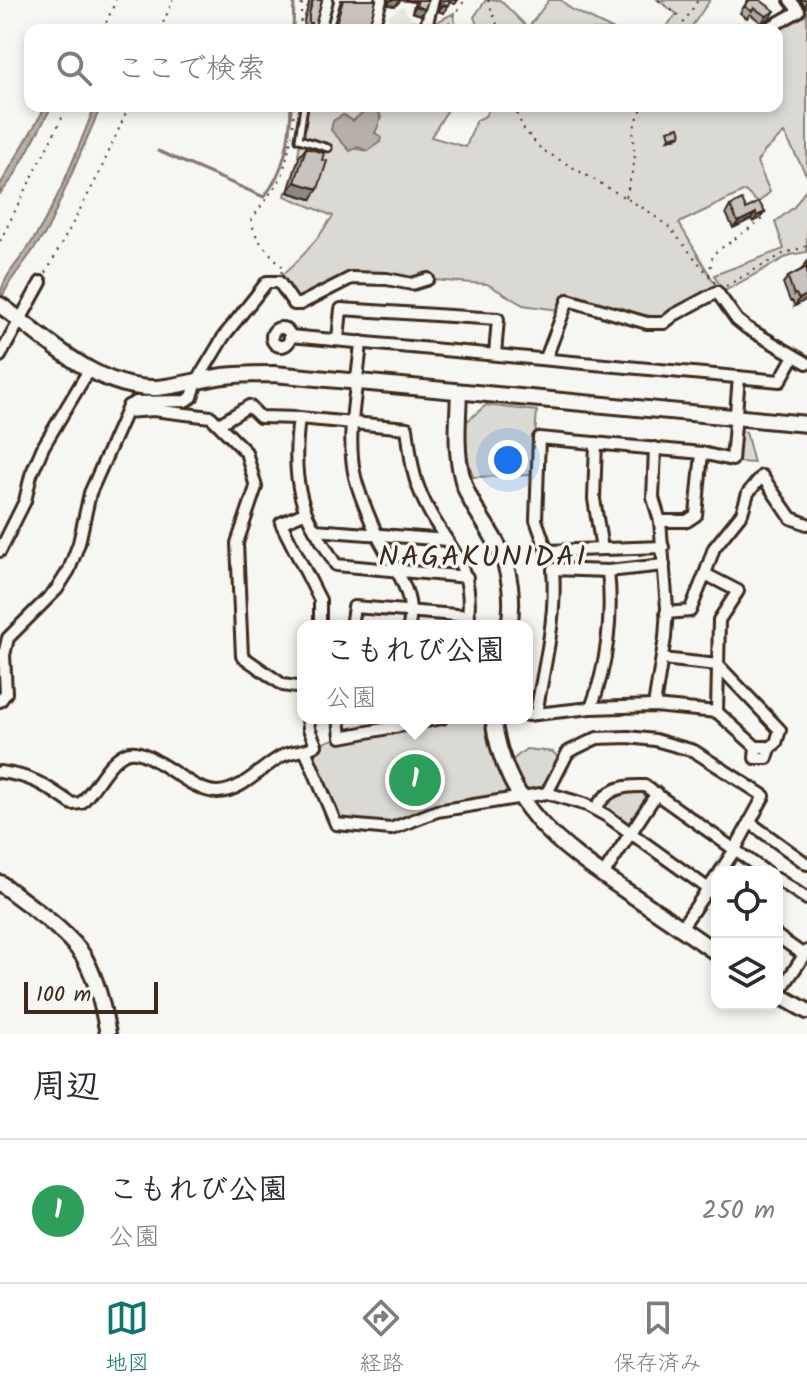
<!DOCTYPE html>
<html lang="ja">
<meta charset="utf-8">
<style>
body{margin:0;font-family:Kalam,"Klee One",sans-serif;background:#f7f7f7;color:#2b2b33}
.controls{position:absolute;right:24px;bottom:24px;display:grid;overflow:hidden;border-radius:16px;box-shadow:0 4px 12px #0003}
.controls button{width:72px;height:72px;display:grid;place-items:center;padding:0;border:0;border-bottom:2px solid #e1e1e2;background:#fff;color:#2b2b33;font:40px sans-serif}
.scale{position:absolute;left:24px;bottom:20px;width:134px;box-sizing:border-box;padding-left:8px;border:4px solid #3b2a1e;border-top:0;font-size:22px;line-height:28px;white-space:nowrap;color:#3b2a1e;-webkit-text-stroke:6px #f6f6f2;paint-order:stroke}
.you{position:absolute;left:508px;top:460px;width:28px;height:28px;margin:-20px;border:6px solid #fff;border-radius:50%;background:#1a73e8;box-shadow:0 0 0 12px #1a73e833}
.badge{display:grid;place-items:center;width:52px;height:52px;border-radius:50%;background:#0f766e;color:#fff;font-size:26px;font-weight:700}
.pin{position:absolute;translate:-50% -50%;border:4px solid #fff;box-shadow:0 2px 8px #0006}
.popup{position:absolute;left:297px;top:620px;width:236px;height:104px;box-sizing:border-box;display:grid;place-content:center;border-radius:16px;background:#fff;filter:drop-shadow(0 2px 6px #0005);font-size:26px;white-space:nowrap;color:#7c7c81}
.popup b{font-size:30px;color:#2b2b33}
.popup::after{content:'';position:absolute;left:50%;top:100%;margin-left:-16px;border:16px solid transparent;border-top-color:#fff}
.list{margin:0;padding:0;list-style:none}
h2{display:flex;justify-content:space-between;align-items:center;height:104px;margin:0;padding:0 32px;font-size:34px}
h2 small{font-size:26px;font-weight:400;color:#7c7c81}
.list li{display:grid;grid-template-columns:52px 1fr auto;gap:24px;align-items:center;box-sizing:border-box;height:144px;padding:0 32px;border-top:2px solid #e1e1e2}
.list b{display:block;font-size:30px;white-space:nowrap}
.list p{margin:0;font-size:26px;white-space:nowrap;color:#7c7c81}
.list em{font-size:26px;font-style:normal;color:#7c7c81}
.icon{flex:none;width:44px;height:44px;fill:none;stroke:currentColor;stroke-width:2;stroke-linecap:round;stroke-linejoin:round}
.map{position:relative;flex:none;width:807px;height:1034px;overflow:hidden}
.search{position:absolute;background:#fff;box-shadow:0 4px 12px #0003;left:24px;right:24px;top:24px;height:88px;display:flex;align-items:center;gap:20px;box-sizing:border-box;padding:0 28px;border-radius:16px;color:#7c7c81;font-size:30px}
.sheet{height:248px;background:#fff}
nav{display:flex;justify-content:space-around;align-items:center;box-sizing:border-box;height:112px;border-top:2px solid #e1e1e2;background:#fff;font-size:22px;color:#7c7c81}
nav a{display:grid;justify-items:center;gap:4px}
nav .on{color:#0f766e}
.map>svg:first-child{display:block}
.built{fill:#e8e7e2}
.green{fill:#dad9d3;stroke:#8a8278;stroke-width:2}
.water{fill:#b6b0a9;stroke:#857a71;stroke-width:2}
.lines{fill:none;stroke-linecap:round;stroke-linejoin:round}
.stream{stroke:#857a71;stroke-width:3}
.lane-casing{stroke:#3b2a1e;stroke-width:11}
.street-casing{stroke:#3b2a1e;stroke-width:16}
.secondary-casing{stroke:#3b2a1e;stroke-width:20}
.path{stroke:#3b2a1e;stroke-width:2;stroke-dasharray:2 6;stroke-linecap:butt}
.lane{stroke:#f6f6f2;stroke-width:5}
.street{stroke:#f6f6f2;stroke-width:10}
.secondary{stroke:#f6f6f2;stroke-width:14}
.wall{fill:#aca8a3;stroke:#3b2a1e;stroke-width:2}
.shaded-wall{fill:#8c8885;stroke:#3b2a1e;stroke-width:2}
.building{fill:#c8c3be;stroke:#3b2a1e;stroke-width:2}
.labels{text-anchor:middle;stroke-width:7;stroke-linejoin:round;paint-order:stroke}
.quarter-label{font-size:30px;letter-spacing:2px;fill:#3b2a1e;stroke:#f6f6f2}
</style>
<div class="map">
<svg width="807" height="1034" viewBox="0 0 807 1034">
<rect width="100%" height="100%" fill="#f6f6f2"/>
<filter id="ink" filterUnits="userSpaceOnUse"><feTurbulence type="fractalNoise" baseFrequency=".0125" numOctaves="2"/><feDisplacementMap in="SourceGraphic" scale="16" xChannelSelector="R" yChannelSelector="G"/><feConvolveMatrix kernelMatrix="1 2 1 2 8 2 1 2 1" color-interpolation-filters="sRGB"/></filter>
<g filter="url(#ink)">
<!-- built -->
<path class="built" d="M403,6L413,21L397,30L388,16Z"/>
<!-- green -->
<g class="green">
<path d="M486,0H500L528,28L549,0H561L571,9L614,30H479L474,17Z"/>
<path d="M658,0H710L692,26L694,30H663L677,14Z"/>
<path d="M807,11V176L784,133L764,152L757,162L770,192L758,203L745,191L679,223L716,286L662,317L642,315L565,293L558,310L523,305L487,284L432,280L415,282L352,277L298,302L274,280C294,269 320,236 333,216L285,196L286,192L312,199L322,171L319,161L298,156L300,141L330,150L331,147L305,137L303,133L308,106H370L353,121L345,115L331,130L348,147L367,151L380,142L375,133L381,117L377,106H450L431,137L466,147L476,121L485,116L491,106H777V30H773Z"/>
<path d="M454,13L456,30H432L433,24Z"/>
<path d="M807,188V252L790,255L723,292L714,275L784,249L775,222L794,207Z"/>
<path d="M486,405L537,411L532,475L473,477L466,452V422Z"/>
<path d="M740,431L746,432L754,463L738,462Z"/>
<path d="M442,718H493L521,798L480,802L391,829L336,824L306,752C341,729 400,726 442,718Z"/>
<path d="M526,749L553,752L559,758L544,790L527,796L510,762Z"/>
<path d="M624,785L657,793L631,832L595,809Z"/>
</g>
<!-- water -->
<g class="water">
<path d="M46,106H52L13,178L0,194V185Z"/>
<path d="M95,106H101L47,231L10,282L0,301C0,281 14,267 25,252C56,209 75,155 95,106Z"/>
<path d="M370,106H377C382,118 380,123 375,133L381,137L380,142L367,151L358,147L350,151L331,130L333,121L343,115L353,121Z"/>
</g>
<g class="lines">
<!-- stream -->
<g class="stream">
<path d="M293,30L294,0"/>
<path d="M158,151L264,197C285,171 290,139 291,106"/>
</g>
<defs>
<path id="lane" d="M304,106L299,139L328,148"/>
<g id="street">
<path d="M319,30L327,0"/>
<path d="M372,30L381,0"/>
<path d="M425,30L433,0"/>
<path d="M765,30L799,11L790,0"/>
<circle cx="281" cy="337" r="9"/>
<path d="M290,336L780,381L794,356"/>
<path d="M338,339L341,309L498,319L495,354"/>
<path d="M361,342C358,385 345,434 355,477C360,497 369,517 377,535C392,565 416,592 409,626"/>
<path d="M0,356L41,282"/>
<path d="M546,358L568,300L647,323H664L674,315L717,292L737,320L747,328L807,363"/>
<path d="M126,412L128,406L136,402L185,401L192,397L197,381L224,336L267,282H279L294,304H300L351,278L387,279L412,284L428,279"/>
<path d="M219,424L249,406L260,417L299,418"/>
<path d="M596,443L594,499L602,549"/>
<path d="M655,448L653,498L660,521"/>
<path d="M304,513L281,523L320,600V626"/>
<path d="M315,530L336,565L467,577"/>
<path d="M447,540L315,530C294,497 294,456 299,418L407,428C410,448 411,470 419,489C439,544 478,558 467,626"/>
<path d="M663,547L547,551L536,520L539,438L702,453L732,460L739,377"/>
<path d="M0,551L25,501L31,475L43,447L89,370"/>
<path d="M666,613L690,611L705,574"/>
<path d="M351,626L354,607L469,616"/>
<path d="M662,659L718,665L780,730L776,743L768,749"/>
<path d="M0,701L6,693L4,655L8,638L57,589L69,570L79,543L90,493L126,412L153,410L211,417L246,452L256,487L237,543L242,656L283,685L303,688"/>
<path d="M654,706L665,638L667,608L660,521H687L696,515L702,453"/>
<path d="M591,708C607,666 613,616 608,571"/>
<path d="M717,712L756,747L755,758H767L769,752L766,747H756"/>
<path d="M536,714C544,666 557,618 553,569L608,571L664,565"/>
<path d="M527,715L591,708L654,706L717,712L719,620L738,591L705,574L714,548L742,513L748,493L762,476L791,518L807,524"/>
<path d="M339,718L341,737L442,718"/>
<path d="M306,752L336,824L391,829L437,811L547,793L587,805L607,816L717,895"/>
<path d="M0,772C33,776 46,786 72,804L81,803C96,789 107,761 126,753C147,743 189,793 218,792C243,791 261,767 282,756C293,750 303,753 316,745L309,729L308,718"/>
<path d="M547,793L568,752L597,738L628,737L655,740L694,751L764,796L734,851L720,872"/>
<path d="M595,809C608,789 621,785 645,786L766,872"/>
<path d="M749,822L807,864"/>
<path d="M603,875L657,793"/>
<path d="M777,879L807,899"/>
<path d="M681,928L717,876"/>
<path d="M777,936L804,955"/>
<path d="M778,994L807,951"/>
</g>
<g id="secondary">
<path d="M0,305C46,338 96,390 157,388C180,386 202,379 224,376C241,374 258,374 274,374L807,424"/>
<path d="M459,392C458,420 455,449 462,477C468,503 487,524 499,548C510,571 514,601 509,626"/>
<path d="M493,718C505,807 557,844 626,891C657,911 687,932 717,953"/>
<path d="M0,883C25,903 67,930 84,957C97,980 103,1008 108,1034"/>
<path d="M777,994L807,1011"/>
</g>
</defs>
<!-- lane casing -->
<use href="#lane" class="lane-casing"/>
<!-- street casing -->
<use href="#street" class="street-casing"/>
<!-- secondary casing -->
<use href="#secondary" class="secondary-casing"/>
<!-- path -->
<g class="path">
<path d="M488,0L499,30"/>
<path d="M658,0L683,19"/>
<path d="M103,30L116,0"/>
<path d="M160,30L173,0"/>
<path d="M300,30L302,0"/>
<path d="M444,30L465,0"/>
<path d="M679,30L698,0"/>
<path d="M444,106V111"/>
<path d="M514,106L523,128L541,149L648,211L670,228L715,283"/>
<path d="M293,125L294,106"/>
<path d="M626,197L635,160L633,136L635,124L643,106"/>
<path d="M0,241L68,106"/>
<path d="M46,273L99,174L129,106"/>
<path d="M281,273L284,268C271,254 252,239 252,219L282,177L292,135"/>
<path d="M709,275L713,254L763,219"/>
<path d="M726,286L783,254L807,246"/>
</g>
<!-- lane -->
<use href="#lane" class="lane"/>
<!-- street -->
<use href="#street" class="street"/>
<!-- secondary -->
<use href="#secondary" class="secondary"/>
</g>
<!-- wall -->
<g class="wall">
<path d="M310,0H322L316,22V30L305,29L304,20Z"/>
<path d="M341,0H376L368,30H332Z"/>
<path d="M390,0H428L425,9L421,15L412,12L415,2L401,0L395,6L388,5Z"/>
<path d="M441,0H458L455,4L449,2L444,13L438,11Z"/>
<path d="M748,0L770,18L762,23L750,14L747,18L740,13Z"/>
<path d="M800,0H807L806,7Z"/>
<path d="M306,148L311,199L288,192L299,157Z"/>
<path d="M730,206L746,209L765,212L760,218L753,222L751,219L733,228L726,213Z"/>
<path d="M807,262V299L795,306L792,301H790L783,283L788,277L801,270Z"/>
</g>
<!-- shaded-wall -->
<g class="shaded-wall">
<path d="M391,0H416L415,2L401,0L395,6L388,5Z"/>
<path d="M443,5L448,6L444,13L438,11Z"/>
<path d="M416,6L425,9L421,15L412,12Z"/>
<path d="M775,11L770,18L762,23L766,16Z"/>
<path d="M681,134L679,137L668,140L670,137Z"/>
<path d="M295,182L318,189L311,199L288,192Z"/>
<path d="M765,212L760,218L753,222L757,216Z"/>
<path d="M756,213L751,219L733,228L738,222Z"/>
<path d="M807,295V299L795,306L799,299Z"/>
</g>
<!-- building -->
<g class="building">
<path d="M313,0H322L316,22V30H309L311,23H309V14Z"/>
<path d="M343,0H376L368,30H334Z"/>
<path d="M418,0H428L425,9L416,6Z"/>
<path d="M444,0H450L448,6L443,5Z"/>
<path d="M749,0H760L775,11L766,16L754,8L752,11L745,7Z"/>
<path d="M413,21L422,23L420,30H411Z"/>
<path d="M679,127L681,134L670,137L668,130Z"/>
<path d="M306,148L324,153L322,160L327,161L318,189L295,182Z"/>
<path d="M742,200L746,209L759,202L765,212L757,216L756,213L738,222L730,206Z"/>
<path d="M807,267V295L799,299L796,294L794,295L788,277Z"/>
</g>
</g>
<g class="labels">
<!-- quarter labels -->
<g class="quarter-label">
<text x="483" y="566">NAGAKUNIDAI</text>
</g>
</g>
</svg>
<div class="controls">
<button><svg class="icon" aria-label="locate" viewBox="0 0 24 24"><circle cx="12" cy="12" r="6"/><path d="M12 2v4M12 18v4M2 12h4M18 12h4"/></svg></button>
<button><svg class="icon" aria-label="layers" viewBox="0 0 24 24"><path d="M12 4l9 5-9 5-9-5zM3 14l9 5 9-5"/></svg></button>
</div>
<div class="scale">100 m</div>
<div class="you"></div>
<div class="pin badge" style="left:415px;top:780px;background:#2e9e5b">1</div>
<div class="popup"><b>こもれび公園</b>公園</div>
<div class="search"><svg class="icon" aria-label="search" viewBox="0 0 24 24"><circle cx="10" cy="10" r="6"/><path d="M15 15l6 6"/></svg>ここで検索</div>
</div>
<section class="sheet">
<h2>周辺<small></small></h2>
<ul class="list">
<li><span class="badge" style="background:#2e9e5b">1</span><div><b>こもれび公園</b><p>公園</p></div><em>250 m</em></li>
</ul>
</section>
<nav>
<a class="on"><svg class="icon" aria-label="map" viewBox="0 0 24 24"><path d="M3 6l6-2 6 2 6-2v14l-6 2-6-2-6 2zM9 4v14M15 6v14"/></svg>地図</a>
<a><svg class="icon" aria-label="directions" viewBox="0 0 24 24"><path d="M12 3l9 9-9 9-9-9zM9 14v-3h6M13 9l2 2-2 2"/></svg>経路</a>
<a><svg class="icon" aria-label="saved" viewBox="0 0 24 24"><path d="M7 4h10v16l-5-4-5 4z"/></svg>保存済み</a>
</nav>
